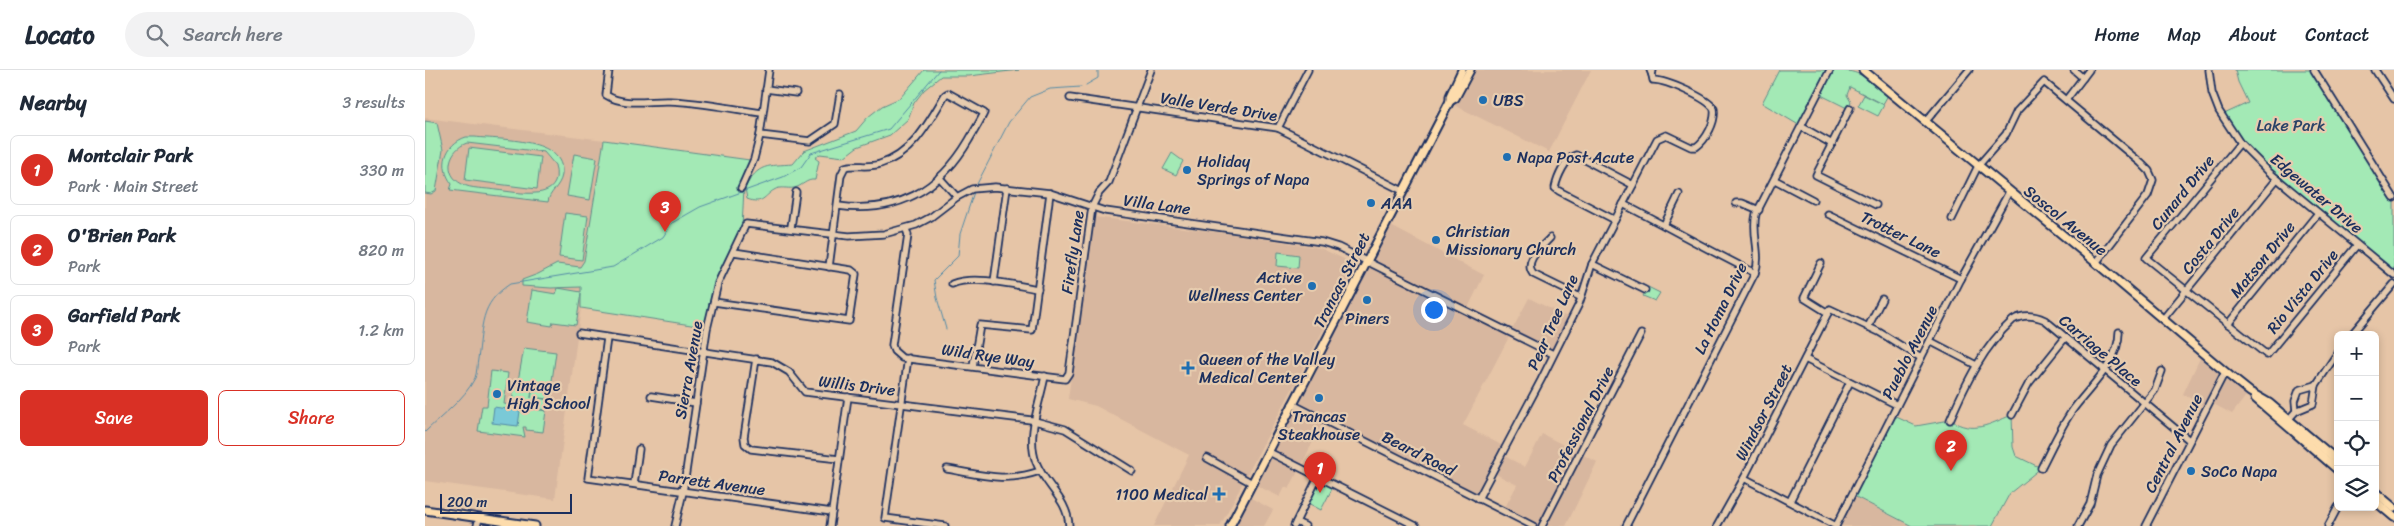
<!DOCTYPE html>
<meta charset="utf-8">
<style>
body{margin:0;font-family:Sriracha,sans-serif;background:#f2f2f3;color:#1f2937}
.controls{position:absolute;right:15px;bottom:15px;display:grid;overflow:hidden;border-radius:8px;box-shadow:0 2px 8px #0003}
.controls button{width:45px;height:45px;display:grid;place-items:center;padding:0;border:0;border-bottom:1px solid #e0e1e3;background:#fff;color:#1f2937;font:25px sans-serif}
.scale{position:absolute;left:15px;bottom:12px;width:132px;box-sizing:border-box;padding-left:5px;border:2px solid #1b2f5e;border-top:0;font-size:14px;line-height:18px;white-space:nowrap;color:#1b2f5e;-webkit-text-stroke:4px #e6cbae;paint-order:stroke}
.you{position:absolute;left:1008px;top:239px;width:18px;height:18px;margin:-12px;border:4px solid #fff;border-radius:50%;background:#1a73e8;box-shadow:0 0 0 8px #1a73e833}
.badge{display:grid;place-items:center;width:32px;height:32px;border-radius:50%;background:#d93025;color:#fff;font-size:16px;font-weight:700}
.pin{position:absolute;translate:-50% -41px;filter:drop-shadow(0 1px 2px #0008)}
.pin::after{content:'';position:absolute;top:26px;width:18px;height:15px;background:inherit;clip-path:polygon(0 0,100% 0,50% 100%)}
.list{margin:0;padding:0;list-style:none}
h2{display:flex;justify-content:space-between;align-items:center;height:65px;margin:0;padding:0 20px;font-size:21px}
h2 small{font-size:16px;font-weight:400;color:#747a83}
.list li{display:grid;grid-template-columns:32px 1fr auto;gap:15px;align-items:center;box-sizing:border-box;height:70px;margin:0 10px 10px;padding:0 10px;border:1px solid #e0e1e3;border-radius:8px}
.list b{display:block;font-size:19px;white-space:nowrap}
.list p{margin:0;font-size:16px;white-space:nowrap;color:#747a83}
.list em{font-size:16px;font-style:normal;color:#747a83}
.actions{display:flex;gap:10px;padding:15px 20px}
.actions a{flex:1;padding:11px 0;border:1px solid #d93025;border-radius:8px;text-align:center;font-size:18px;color:#d93025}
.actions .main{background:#d93025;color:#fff}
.icon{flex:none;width:28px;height:28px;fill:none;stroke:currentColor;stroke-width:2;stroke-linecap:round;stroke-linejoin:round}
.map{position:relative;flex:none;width:1969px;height:456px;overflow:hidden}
header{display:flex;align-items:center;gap:30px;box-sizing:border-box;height:70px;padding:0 25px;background:#fff;border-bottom:1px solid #e0e1e3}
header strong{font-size:24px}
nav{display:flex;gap:28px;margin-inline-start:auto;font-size:18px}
.search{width:350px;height:45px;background:#f2f2f3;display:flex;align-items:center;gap:12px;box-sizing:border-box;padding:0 18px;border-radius:28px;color:#747a83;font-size:19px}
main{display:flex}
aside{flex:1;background:#fff}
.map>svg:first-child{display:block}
.built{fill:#d8b79f}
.green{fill:#a3e9b5;stroke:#5f8c8a;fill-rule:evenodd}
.water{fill:#7ac9d7;stroke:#548ba7}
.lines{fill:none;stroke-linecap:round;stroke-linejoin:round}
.stream{stroke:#548ba7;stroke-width:1}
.minor-casing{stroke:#1b2f5e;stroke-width:9}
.major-casing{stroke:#1b2f5e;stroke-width:11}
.minor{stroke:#e6cbae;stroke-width:5.5}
.major{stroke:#fddcac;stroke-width:7}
.poi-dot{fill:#1f6fb2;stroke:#e6cbae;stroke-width:2}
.labels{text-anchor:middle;stroke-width:4.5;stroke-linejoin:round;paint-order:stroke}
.poi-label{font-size:16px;fill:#1b2f5e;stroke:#e6cbae;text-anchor:start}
.street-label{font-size:16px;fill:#1b2f5e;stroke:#e6cbae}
.park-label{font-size:16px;fill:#294267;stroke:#e6cbae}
</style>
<header>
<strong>Locato</strong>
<div class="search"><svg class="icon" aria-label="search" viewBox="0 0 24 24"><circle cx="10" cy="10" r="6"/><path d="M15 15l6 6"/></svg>Search here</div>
<nav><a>Home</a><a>Map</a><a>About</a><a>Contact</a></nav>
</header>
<main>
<aside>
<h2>Nearby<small>3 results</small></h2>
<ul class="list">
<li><span class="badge">1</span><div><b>Montclair Park</b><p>Park · Main Street</p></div><em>330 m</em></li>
<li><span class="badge">2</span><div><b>O'Brien Park</b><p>Park</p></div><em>820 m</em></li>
<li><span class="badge">3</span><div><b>Garfield Park</b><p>Park</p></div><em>1.2 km</em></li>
</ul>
<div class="actions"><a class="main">Save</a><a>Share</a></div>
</aside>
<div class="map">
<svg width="1969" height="456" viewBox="0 0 1969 456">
<rect width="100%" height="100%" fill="#e6c5a7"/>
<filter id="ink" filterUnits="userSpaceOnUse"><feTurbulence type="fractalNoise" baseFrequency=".02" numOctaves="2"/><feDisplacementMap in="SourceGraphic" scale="10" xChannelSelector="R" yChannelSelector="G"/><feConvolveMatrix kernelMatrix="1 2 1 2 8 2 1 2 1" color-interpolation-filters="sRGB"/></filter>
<g filter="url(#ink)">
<!-- built -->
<g class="built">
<path d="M1045,0H1166L1124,82L1027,34Z"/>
<path d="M0,48L179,70L157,206L156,238L130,429L0,411Z"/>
<path d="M669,147L807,164L895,178L928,193L930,198L895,266L795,456H729L764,385L671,336L643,329Z"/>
<path d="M964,155L1059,205L1042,240L1086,262L1104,228L1146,249L1128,284L1086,263L1038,355L1080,377L1076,384L1100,397L1117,364L1172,392L1141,456H1108L1078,441L1092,415L1067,402L1053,428L899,350L864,419L860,417L855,427L831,415Z"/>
<path d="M1775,288L1821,326L1807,344L1785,332L1781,337L1758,324Z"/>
<path d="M1427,425L1487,456H1411Z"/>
<path d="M824,427L848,440L839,456H809Z"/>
</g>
<!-- green -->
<g class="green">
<path d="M499,0H594L544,6H516L499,20L489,33L483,49L465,65L432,77L419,87L395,84L390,88L394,91L390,110C381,109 378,116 369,118C362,119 355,116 349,120C339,126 338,135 322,129L320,118C333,93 343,96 368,94L379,81L431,61L443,47L457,36L475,28Z"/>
<path d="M1354,0H1405L1377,57L1337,33Z"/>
<path d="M1409,0C1437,0 1442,9 1463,25L1458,34L1425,17L1422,25L1426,32L1422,38L1396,25Z"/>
<path d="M1810,0H1889L1969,127V205L1893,143L1815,73L1797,45L1823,33L1813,12Z"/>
<path d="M1439,25L1459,35L1453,46L1433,36Z"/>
<path d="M0,51L12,53L18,80L11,121L6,124L0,123Z"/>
<path d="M41,67H50C75,70 141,67 137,105C135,117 124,122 123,132L25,120L27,114C13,96 20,74 41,67ZM42,73L119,82L130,95C140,134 92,122 71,120C60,118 46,119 37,114C17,104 24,79 42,73Z"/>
<path d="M179,70L332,91L319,117L317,158L302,194L285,246L279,257L156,238V223L151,255L128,252L127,256L102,252L107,220L131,224L133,218L156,222V217L126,218L97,216V210L113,204L132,194L155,197L159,191Z"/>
<path d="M44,78L116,87L112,119L40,110Z"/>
<path d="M747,83L758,91L751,105L738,99Z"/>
<path d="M149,84L172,88L165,130L142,126Z"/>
<path d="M140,143L163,146L157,190L134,187Z"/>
<path d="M853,182L874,185L873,198L852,196Z"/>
<path d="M1223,217L1235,223L1230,231L1218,226Z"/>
<path d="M99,278L131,282L126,318L95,314L93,311Z"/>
<path d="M66,301L83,303L79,334L86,335L90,315L107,317L106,328L108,317L125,319L123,329L114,328L123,330L121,340L104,338L121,341L118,362L101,360V357H98L100,367L53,361L57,336H62Z"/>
<path d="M1467,345L1491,356L1525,350C1549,365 1564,354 1587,345L1588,377L1591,386L1616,398L1585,423L1567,456H1487L1427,425Z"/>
<path d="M893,407L909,415L896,440L881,432Z"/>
</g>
<!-- water -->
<path class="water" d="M69,337L95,341L93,356L67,353Z"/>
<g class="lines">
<!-- stream -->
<g class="stream">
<path d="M661,15L673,8V0"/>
<path d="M551,116L584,52L605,27L625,19L656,17"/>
<path d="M521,259L512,228L509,210L533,186L535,164L549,122"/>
<path d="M0,362C18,344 38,331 50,308C52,302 52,295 53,289C58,256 54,234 85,214L188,197L238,167L247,153L275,137L358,107L376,97L386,83L464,59L514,0"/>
</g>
<defs>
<g id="minor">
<path d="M184,0L181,25C200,37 224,30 245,31C276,32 307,39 337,43"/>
<path d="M1225,0L1227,5L1228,0"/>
<path d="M1649,0L1658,8"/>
<path d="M1784,0L1787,23L1794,41L1815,73L1844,102L1969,205"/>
<path d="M1889,0L1969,128"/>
<path d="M1950,0L1969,29"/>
<path d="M341,19L371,23"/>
<path d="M645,28L853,58L978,121"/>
<path d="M1641,30L1664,0"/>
<path d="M1425,38L1391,105L1451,135"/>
<path d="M1501,51L1544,0"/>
<path d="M1377,57L1407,74"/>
<path d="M853,58L883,0"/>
<path d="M335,65L385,71L410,54L415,24"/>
<path d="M1815,73L1721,188L1842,285L1932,175"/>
<path d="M514,107L532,127"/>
<path d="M1350,110L1388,130"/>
<path d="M316,118L329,89L335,65L344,0"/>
<path d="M1311,133H1317L1334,140"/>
<path d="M1198,134C1243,157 1285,181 1330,203"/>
<path d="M1403,144L1536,209"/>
<path d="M1527,149L1553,96L1581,64L1592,41L1619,12L1716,93L1724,101L1728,110L1723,125L1671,193"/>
<path d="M1190,150L1134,121L1130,118C1132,108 1141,87 1151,85L1208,115"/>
<path d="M1239,155L1254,124"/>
<path d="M366,157L371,122"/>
<path d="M481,159L483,165L467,275L469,281L477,288L640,309L644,303L667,137L674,123L684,112L726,0"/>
<path d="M1125,168C1116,178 1098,191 1108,204L1155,227"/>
<path d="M1396,193L1379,228L1403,243"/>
<path d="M1167,194L1220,220"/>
<path d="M404,197L416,105L420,97C431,94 444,98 455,94C488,84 504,52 520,25L523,23L559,43C555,52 549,61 544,70C514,121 472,144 413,136"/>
<path d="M569,212L582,118"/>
<path d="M527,214C549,205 589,215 613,219"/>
<path d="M289,232L424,251L431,204L426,200L309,182"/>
<path d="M1738,249L1852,109"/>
<path d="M1803,254L1893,143"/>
<path d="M1443,257L1457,229"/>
<path d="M154,263L347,292L364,302L380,322L606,350L640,359L707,401"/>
<path d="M1926,265L1969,214"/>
<path d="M182,268L163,408L407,442"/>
<path d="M1505,271L1551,295"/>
<path d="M483,288L460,448L520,456"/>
<path d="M331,289L319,367L320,374L326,379L414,389"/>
<path d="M1380,289L1472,335"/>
<path d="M548,296L555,255L607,260L625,123"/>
<path d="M620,306C615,333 601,365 611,392C620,416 643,429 644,456"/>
<path d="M226,326L271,333"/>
<path d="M867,334L1108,456"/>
<path d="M1871,341L1870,331L1874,320L1891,315"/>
<path d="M1587,345L1604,313L1640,268"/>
<path d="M1525,350C1541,313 1558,277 1588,250C1598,244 1609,245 1620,250L1764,370"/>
<path d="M1862,351L1871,341L1888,334L1891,315L1913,282"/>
<path d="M844,382L991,456"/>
<path d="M782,388L827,413"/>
<path d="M1616,398C1626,379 1635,358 1647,341C1664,317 1694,293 1694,262"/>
<path d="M522,399C558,405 579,413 615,401"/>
<path d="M1319,408L1411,456"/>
<path d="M209,414L214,379"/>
<path d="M1053,429L1116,310L1154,234L1167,194L1232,69L1241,65L1266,77H1271C1281,70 1291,52 1289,39C1283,28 1241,10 1228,10L1227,5"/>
<path d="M1365,431L1425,312"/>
<path d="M871,452L880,456"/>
<path d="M52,456L54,448"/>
<path d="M250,456L258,422L282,259L293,213L321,154L424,166L459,164L491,155L506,147L532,127L547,119L570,117L625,123L680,141L897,172L913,177L1128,284"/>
<path d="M405,456L423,327"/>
<path d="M869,456L893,407"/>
<path d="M1117,456L1216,264"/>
<path d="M1201,456L1330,203C1337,184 1326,164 1331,144L1405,0"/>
<path d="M1292,456L1319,408L1405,239L1454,262L1496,288"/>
<path d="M1411,456L1536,209L1584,122"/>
<path d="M1653,456L1665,434L1672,405L1686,375L1730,320L1737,301"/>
<path d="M1721,456L1800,302"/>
<path d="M1903,456L1913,437"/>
</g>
<g id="major">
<path d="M1438,0L1656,180L1805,306L1825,322L1844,333L1913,391"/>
<path d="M1025,31L1030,28L1045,0"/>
<path d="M1830,328L1913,400"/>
<path d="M1950,422L1969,438"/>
<path d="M1950,431L1969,447"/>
<path d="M0,440L110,456"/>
<path d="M805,456L1025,31V26L1037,0"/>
</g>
</defs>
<!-- minor casing -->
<use href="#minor" class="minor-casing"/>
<!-- major casing -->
<use href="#major" class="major-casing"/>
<!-- minor -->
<use href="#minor" class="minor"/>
<!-- major -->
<use href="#major" class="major"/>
</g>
</g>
<!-- markers -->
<g class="poi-dot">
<circle cx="1058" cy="30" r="5"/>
<circle cx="1082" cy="87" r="5"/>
<circle cx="762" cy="100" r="5"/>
<circle cx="946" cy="133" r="5"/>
<circle cx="1011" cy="170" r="5"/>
<circle cx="887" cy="216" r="5"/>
<circle cx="942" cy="230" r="5"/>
<path d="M760.5 290.5h5v5h5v5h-5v5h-5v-5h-5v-5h5z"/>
<circle cx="72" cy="324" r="5"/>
<circle cx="894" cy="328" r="5"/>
<circle cx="1766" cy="401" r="5"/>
<path d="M791.5 416.5h5v5h5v5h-5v5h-5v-5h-5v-5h5z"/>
</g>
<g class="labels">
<!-- poi labels -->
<g class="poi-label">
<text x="1068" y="36">UBS</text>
<text x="1092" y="93">Napa Post Acute</text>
<text x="772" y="97">Holiday<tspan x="772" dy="18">Springs of Napa</tspan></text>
<text x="956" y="139">AAA</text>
<text x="1021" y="167">Christian<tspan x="1021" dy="18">Missionary Church</tspan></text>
<text x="877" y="213" text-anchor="end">Active<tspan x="877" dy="18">Wellness Center</tspan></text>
<text x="942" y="254" text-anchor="middle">Piners</text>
<text x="774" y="295">Queen of the Valley<tspan x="774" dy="18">Medical Center</tspan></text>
<text x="82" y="321">Vintage<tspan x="82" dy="18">High School</tspan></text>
<text x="894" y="352" text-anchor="middle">Trancas<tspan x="894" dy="18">Steakhouse</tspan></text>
<text x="1776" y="407">SoCo Napa</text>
<text x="783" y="430" text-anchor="end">1100 Medical</text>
</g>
<!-- street labels -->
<g class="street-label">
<text transform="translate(794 36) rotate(9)" y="6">Valle Verde Drive</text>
<text transform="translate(1757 122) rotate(-51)" y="6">Cunard Drive</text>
<text transform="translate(1892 123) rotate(40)" y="6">Edgewater Drive</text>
<text transform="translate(732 134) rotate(8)" y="6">Villa Lane</text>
<text transform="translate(1641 150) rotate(39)" y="6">Soscol Avenue</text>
<text transform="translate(1476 164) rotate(26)" y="6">Trotter Lane</text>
<text transform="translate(1785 170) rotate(-51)" y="6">Costa Drive</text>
<text transform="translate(647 182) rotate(-82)" y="6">Firefly Lane</text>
<text transform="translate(1837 189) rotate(-51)" y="6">Matson Drive</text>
<text transform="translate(916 210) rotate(-63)" y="6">Trancas Street</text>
<text transform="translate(1877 221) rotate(-51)" y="6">Rio Vista Drive</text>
<text transform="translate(1295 238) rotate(-64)" y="6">La Homa Drive</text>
<text transform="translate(1127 252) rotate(-66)" y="6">Pear Tree Lane</text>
<text transform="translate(1676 280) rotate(40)" y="6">Carriage Place</text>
<text transform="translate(1484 282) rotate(-63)" y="6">Pueblo Avenue</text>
<text transform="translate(563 285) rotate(8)" y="6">Wild Rye Way</text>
<text transform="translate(263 300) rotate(-80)" y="6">Sierra Avenue</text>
<text transform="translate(432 315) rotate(7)" y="6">Willis Drive</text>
<text transform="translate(1338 342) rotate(-63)" y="6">Windsor Street</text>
<text transform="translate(1155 354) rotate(-63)" y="6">Professional Drive</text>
<text transform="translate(1748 373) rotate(-63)" y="6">Central Avenue</text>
<text transform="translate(994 383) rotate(27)" y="6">Beard Road</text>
<text transform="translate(287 412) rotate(8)" y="6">Parrett Avenue</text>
</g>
<!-- park labels -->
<g class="park-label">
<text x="1866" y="61">Lake Park</text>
</g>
</g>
</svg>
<div class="controls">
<button>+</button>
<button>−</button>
<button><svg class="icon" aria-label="locate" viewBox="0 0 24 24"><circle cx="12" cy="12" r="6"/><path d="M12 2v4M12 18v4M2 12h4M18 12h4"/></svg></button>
<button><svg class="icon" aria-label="layers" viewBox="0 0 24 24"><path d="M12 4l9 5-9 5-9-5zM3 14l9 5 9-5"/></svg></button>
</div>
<div class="scale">200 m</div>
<div class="you"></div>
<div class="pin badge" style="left:895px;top:423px">1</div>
<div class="pin badge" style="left:1526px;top:401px">2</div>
<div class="pin badge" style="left:240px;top:162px">3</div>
</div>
</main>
